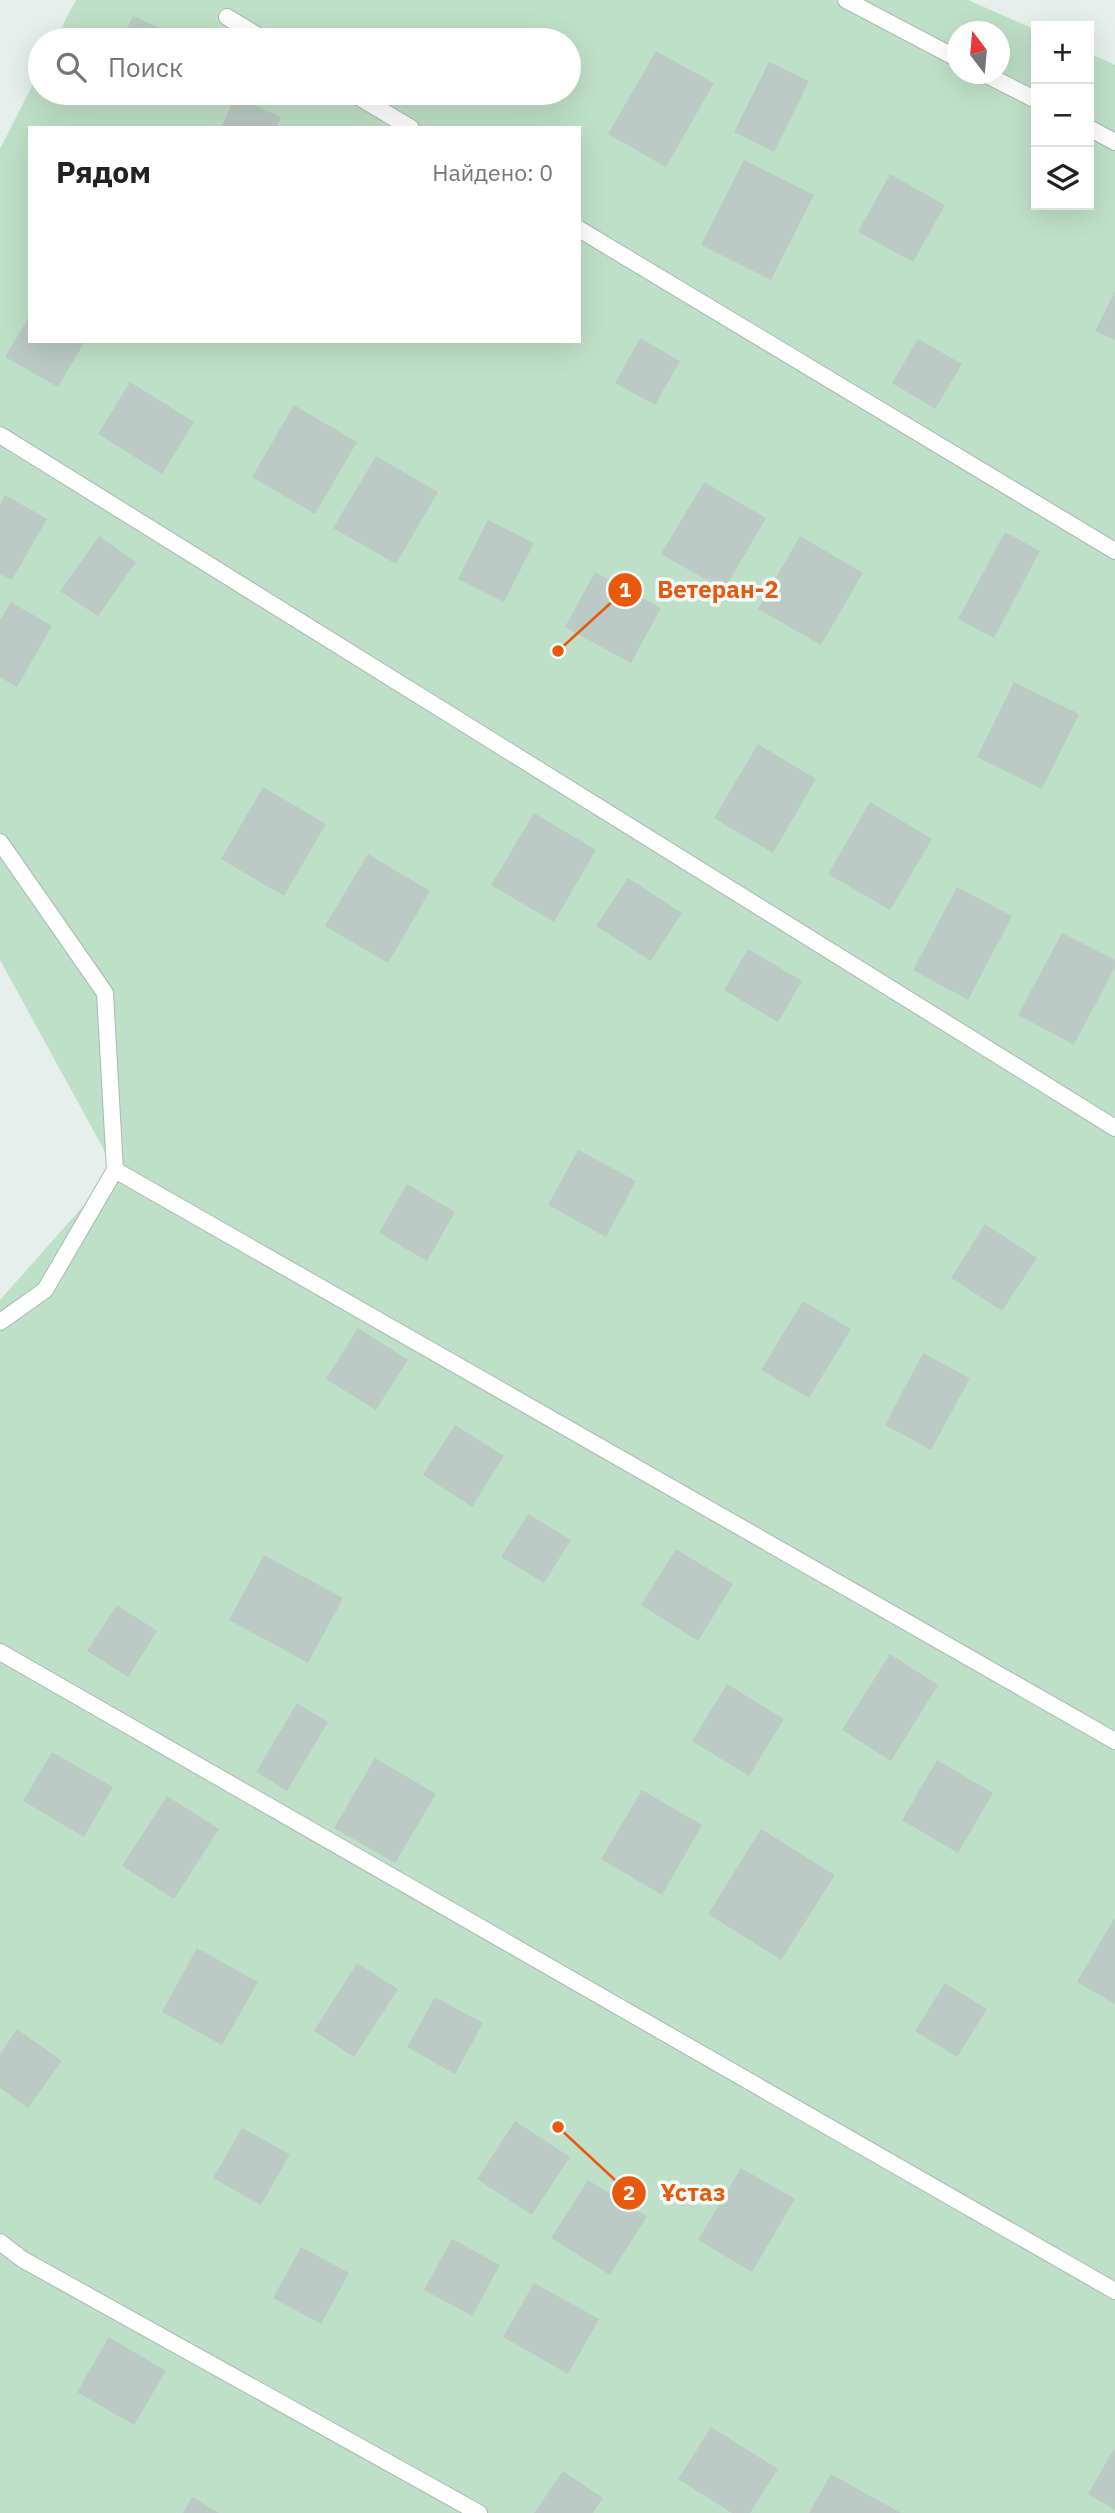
<!DOCTYPE html>
<html lang="ru">
<meta charset="utf-8">
<style>
body{margin:0;font-family:"IBM Plex Sans",sans-serif;background:#f6f6f6;color:#222}
.controls{position:absolute;right:21px;top:21px;display:grid;overflow:hidden;border-radius:0px;box-shadow:0 7px 28px #0002}
.controls button{width:63px;height:63px;display:grid;place-items:center;padding:0;border:0;border-bottom:2px solid #e0e0e0;background:#fff;color:#222;font:35px sans-serif}
.compass{position:absolute;left:947px;top:21px;width:63px;height:63px;border-radius:50%;background:#fff;box-shadow:0 7px 28px #0002;rotate:344deg}
.list{margin:0;padding:0;list-style:none}
h2{display:flex;justify-content:space-between;align-items:center;height:91px;margin:0;padding:0 28px;font-size:30px}
h2 small{font-size:23px;font-weight:400;color:#767676}
.icon{flex:none;width:38px;height:38px;fill:none;stroke:currentColor;stroke-width:2;stroke-linecap:round;stroke-linejoin:round}
.map{position:relative;flex:none;width:1115px;height:2513px;overflow:hidden}
.search{position:absolute;background:#fff;box-shadow:0 7px 28px #0002;left:28px;top:28px;width:553px;height:77px;display:flex;align-items:center;gap:18px;box-sizing:border-box;padding:0 24px;border-radius:38px;color:#767676;font-size:26px}
.panel{position:absolute;background:#fff;box-shadow:0 7px 28px #0002;left:28px;top:126px;width:553px;height:217px;border-radius:0px}
.map>svg:first-child{display:block}
.green{fill:#bfe0c8;fill-rule:evenodd}
.building{fill:#bbcac4}
.lines{fill:none;stroke-linecap:round;stroke-linejoin:round}
.lane-casing{stroke:#a8b8b2;stroke-width:18}
.lane{stroke:#fff;stroke-width:16}
.leader{fill:none;stroke:#e8590c;stroke-width:2.5}
.callout-dot{fill:#e8590c;stroke:#f7fbf9;stroke-width:2.5}
.mark-label{font-size:21px;text-anchor:middle;font-weight:bold;fill:#fff}
.callout-label{font-size:24px;text-anchor:middle;font-weight:bold;fill:#e8590c;stroke:#f7fbf9;stroke-width:7;stroke-linejoin:round;paint-order:stroke}
</style>
<div class="map">
<svg width="1115" height="2513" viewBox="0 0 1115 2513">
<rect width="100%" height="100%" fill="#e6efeb"/>
<!-- green -->
<path class="green" d="M76,0H968L1036,30V205H1089V53L1115,65V2513H0V1300L115,1170L0,960V149L40,70V93H569V40H55ZM958,32H1000V74H958ZM30,128H579V341H30Z"/>
<!-- building -->
<g class="building">
<path d="M133,16L179,36L177,40H122Z"/>
<path d="M656,51L714,83L666,167L608,134Z"/>
<path d="M769,62L809,81L774,152L734,132Z"/>
<path d="M235,96L281,117L276,128H221Z"/>
<path d="M744,160L814,195L771,280L701,245Z"/>
<path d="M890,174L945,205L913,262L858,232Z"/>
<path d="M1115,291V340L1095,331Z"/>
<path d="M30,315V341H85L58,387L5,357Z"/>
<path d="M640,338L680,361L655,405L615,383Z"/>
<path d="M918,339L962,364L935,409L892,383Z"/>
<path d="M130,382L194,422L162,474L98,434Z"/>
<path d="M294,405L357,442L315,514L252,477Z"/>
<path d="M376,456L438,492L396,564L333,528Z"/>
<path d="M704,482L766,518L724,590L661,554Z"/>
<path d="M5,495L47,519L12,580L0,574V504Z"/>
<path d="M488,520L534,543L504,602L458,579Z"/>
<path d="M1005,532L1040,551L994,638L958,619Z"/>
<path d="M99,536L136,562L98,616L60,591Z"/>
<path d="M800,536L863,573L821,645L758,609Z"/>
<path d="M595,572L661,608L631,663L565,627Z"/>
<path d="M11,602L52,626L17,687L0,677V620Z"/>
<path d="M1014,682L1079,714L1042,789L977,757Z"/>
<path d="M758,744L816,779L773,853L714,818Z"/>
<path d="M263,787L326,824L284,896L221,859Z"/>
<path d="M870,802L932,839L890,910L828,874Z"/>
<path d="M534,813L596,850L554,922L491,885Z"/>
<path d="M368,854L430,891L388,963L325,926Z"/>
<path d="M628,878L682,913L651,961L596,926Z"/>
<path d="M957,887L1012,916L968,1000L913,970Z"/>
<path d="M1062,933L1115,960V967L1074,1045L1018,1015Z"/>
<path d="M748,949L802,981L778,1022L724,990Z"/>
<path d="M578,1150L636,1181L606,1237L548,1205Z"/>
<path d="M407,1184L455,1212L427,1261L379,1233Z"/>
<path d="M985,1224L1037,1258L1002,1311L951,1278Z"/>
<path d="M803,1301L851,1329L809,1398L761,1370Z"/>
<path d="M358,1328L408,1360L376,1410L326,1379Z"/>
<path d="M923,1353L970,1378L931,1450L885,1425Z"/>
<path d="M455,1425L504,1456L472,1507L423,1475Z"/>
<path d="M528,1514L571,1540L544,1583L501,1557Z"/>
<path d="M676,1549L733,1584L698,1641L641,1605Z"/>
<path d="M264,1555L343,1598L308,1663L229,1620Z"/>
<path d="M117,1605L157,1631L128,1677L87,1651Z"/>
<path d="M890,1654L938,1685L891,1761L842,1730Z"/>
<path d="M727,1684L784,1719L749,1776L692,1741Z"/>
<path d="M297,1703L328,1722L287,1791L256,1772Z"/>
<path d="M52,1752L113,1787L84,1837L23,1801Z"/>
<path d="M375,1758L436,1794L395,1863L334,1828Z"/>
<path d="M937,1760L993,1793L958,1853L902,1820Z"/>
<path d="M642,1790L702,1825L662,1895L601,1859Z"/>
<path d="M167,1796L219,1829L174,1899L122,1866Z"/>
<path d="M761,1829L835,1875L781,1960L708,1914Z"/>
<path d="M1115,1917V2004L1077,1982Z"/>
<path d="M197,1948L258,1982L222,2045L162,2012Z"/>
<path d="M357,1963L398,1989L354,2057L314,2031Z"/>
<path d="M945,1983L987,2009L957,2057L915,2031Z"/>
<path d="M435,1997L483,2023L455,2074L407,2047Z"/>
<path d="M17,2029L62,2061L28,2108L0,2088V2054Z"/>
<path d="M515,2121L570,2157L532,2215L477,2179Z"/>
<path d="M242,2128L290,2154L261,2205L213,2178Z"/>
<path d="M741,2168L795,2199L752,2272L698,2240Z"/>
<path d="M588,2180L647,2216L610,2275L551,2238Z"/>
<path d="M452,2239L500,2265L472,2316L424,2290Z"/>
<path d="M301,2247L349,2273L321,2324L273,2298Z"/>
<path d="M534,2283L599,2319L568,2374L503,2337Z"/>
<path d="M109,2337L166,2371L134,2425L77,2392Z"/>
<path d="M711,2427L778,2469L750,2513H732L678,2479Z"/>
<path d="M1115,2447V2510L1088,2494Z"/>
<path d="M563,2471L603,2498L593,2513H534Z"/>
<path d="M831,2474L901,2513H809Z"/>
<path d="M192,2497L219,2513H183Z"/>
</g>
<g class="lines">
<defs>
<g id="lane">
<path d="M846,0L958,59"/>
<path d="M227,17L265,40"/>
<path d="M985,74L1036,100"/>
<path d="M352,93L411,128"/>
<path d="M1089,128L1115,142"/>
<path d="M579,229L1115,551"/>
<path d="M0,435L1115,1128"/>
<path d="M0,842L105,993L115,1170L45,1290L0,1322"/>
<path d="M115,1170L1115,1741"/>
<path d="M0,1652L1115,2291"/>
<path d="M0,2242L22,2259L479,2513"/>
</g>
</defs>
<!-- lane casing -->
<use href="#lane" class="lane-casing"/>
<!-- lane -->
<use href="#lane" class="lane"/>
</g>
<!-- callouts -->
<path class="leader" d="M558 651L625 590M558 2127L629 2193"/>
<g class="callout-dot">
<circle cx="558" cy="651" r="7"/>
<circle cx="558" cy="2127" r="7"/>
<circle cx="625" cy="590" r="18"/>
<circle cx="629" cy="2193" r="18"/>
</g>
<g class="mark-label">
<text x="625" y="597">1</text>
<text x="629" y="2200">2</text>
</g>
<g class="callout-label">
<text x="718" y="598">Ветеран-2</text>
<text x="693" y="2201">Ұстаз</text>
</g>
</svg>
<div class="controls">
<button>+</button>
<button>−</button>
<button><svg class="icon" aria-label="layers" viewBox="0 0 24 24"><path d="M12 4l9 5-9 5-9-5zM3 14l9 5 9-5"/></svg></button>
</div>
<svg class="compass" viewBox="-18 -18 36 36"><path d="M0-13l5 13h-10z" fill="#e53935"/><path d="M0 13l5-13h-10z" fill="#767676"/></svg>
<div class="search"><svg class="icon" aria-label="search" viewBox="0 0 24 24"><circle cx="10" cy="10" r="6"/><path d="M15 15l6 6"/></svg>Поиск</div>
<section class="panel">
<h2>Рядом<small>Найдено: 0</small></h2>
<ul class="list">
</ul>
</section>
</div>
